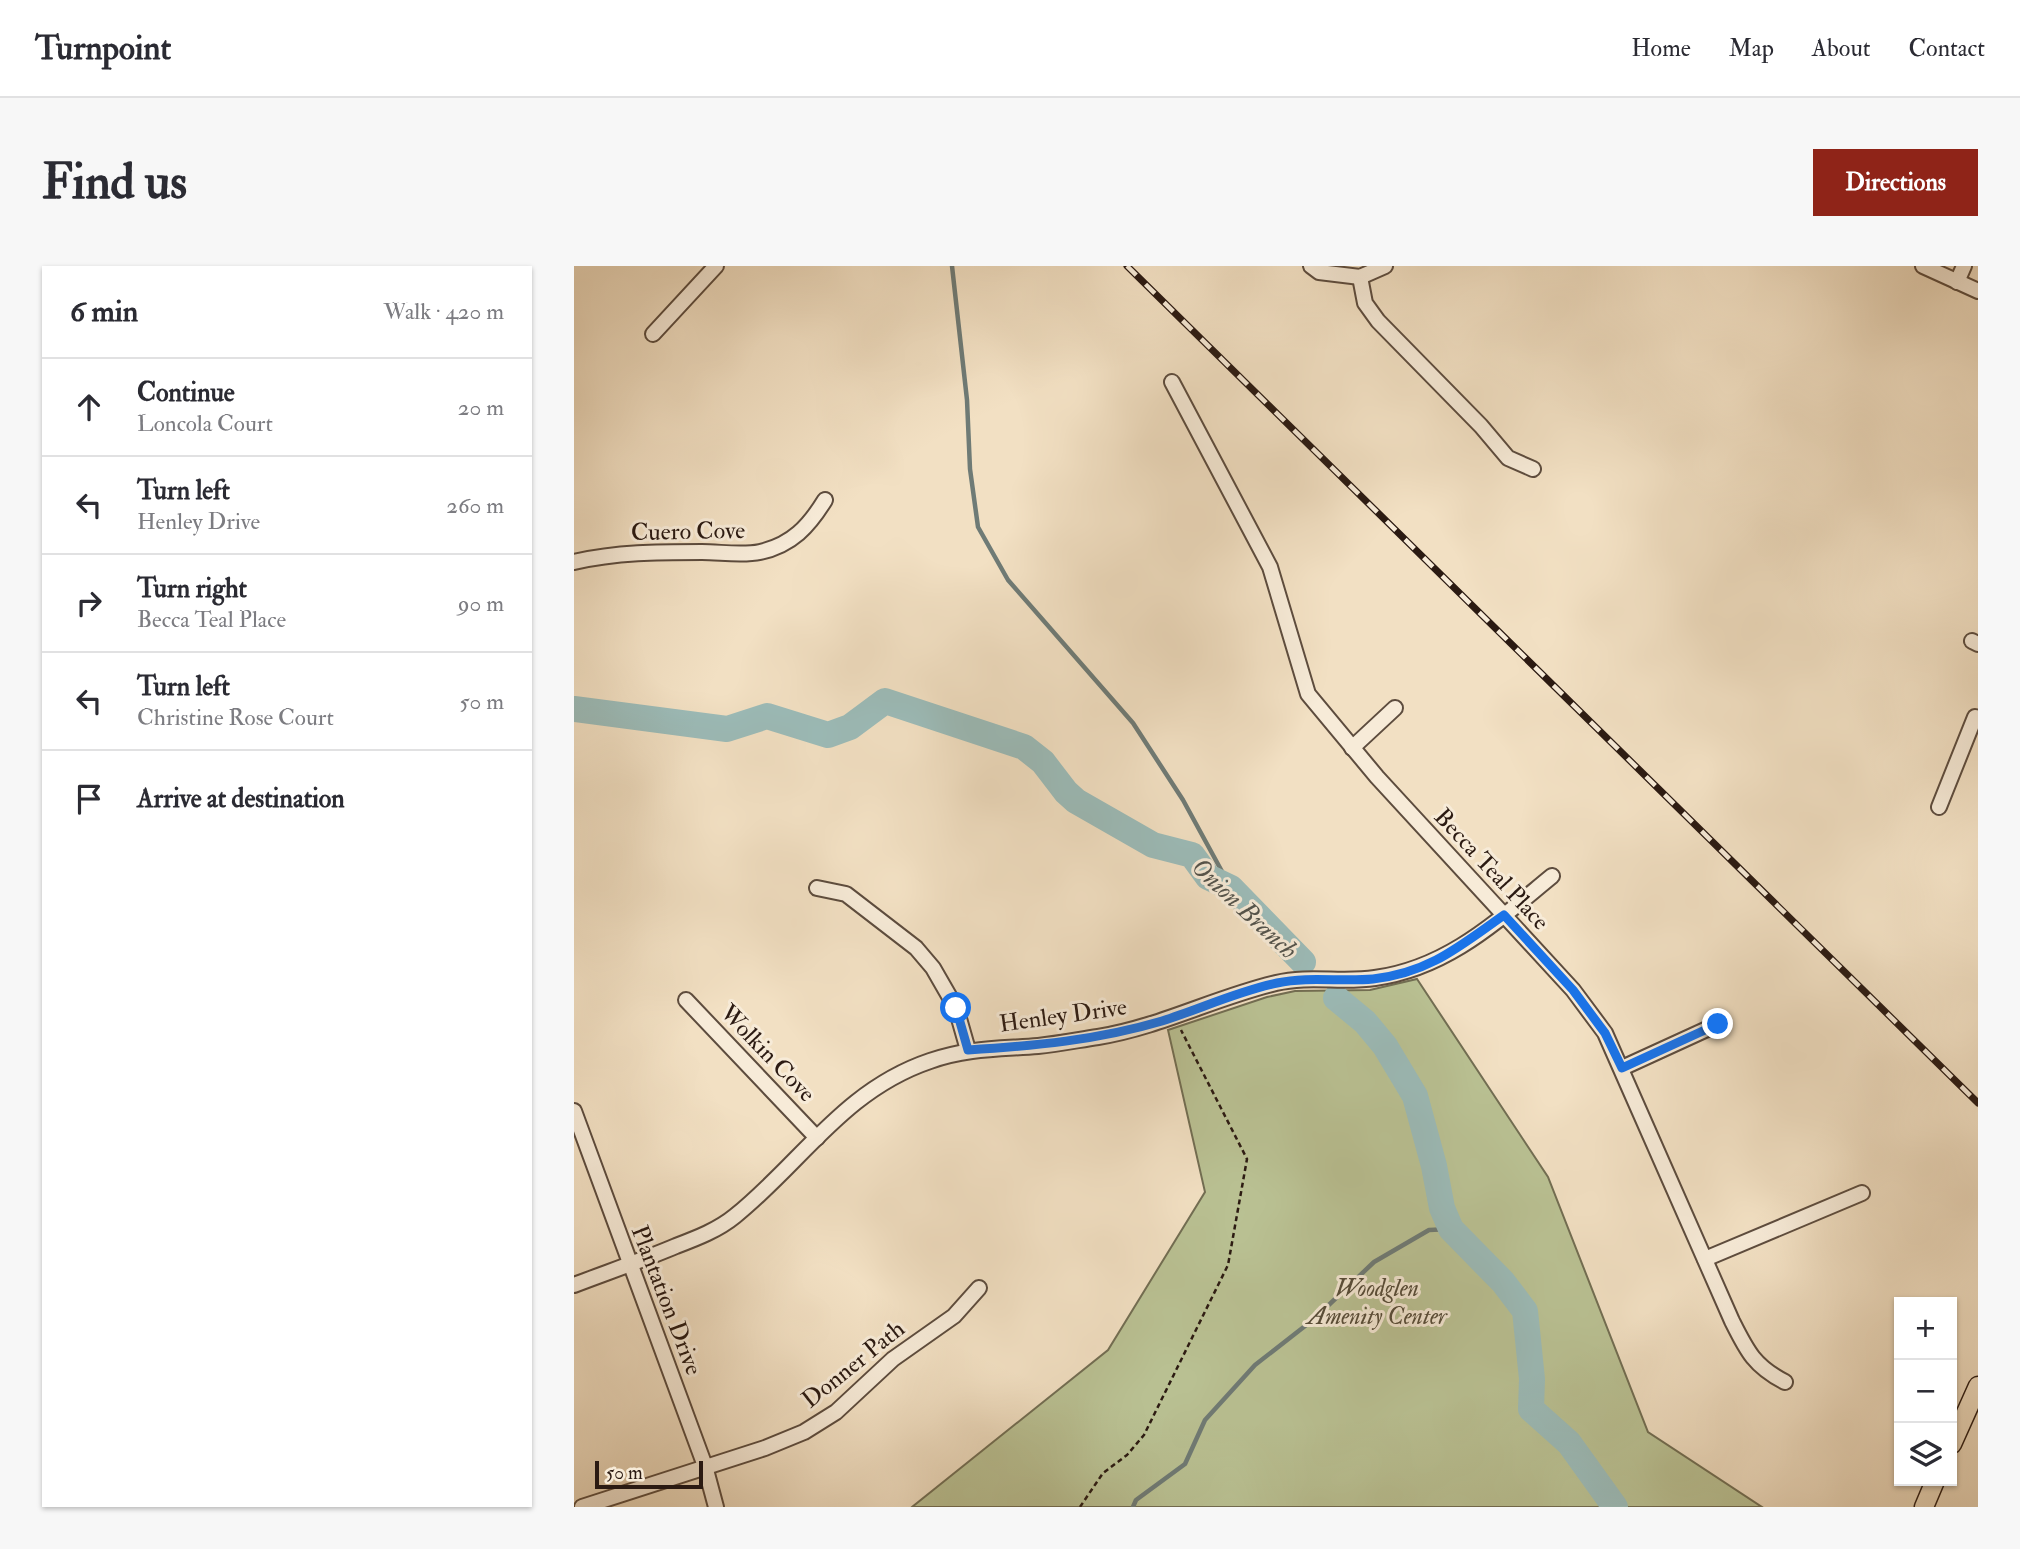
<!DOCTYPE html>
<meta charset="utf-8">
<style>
body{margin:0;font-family:"IM FELL Double Pica",serif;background:#f7f7f7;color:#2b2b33}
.controls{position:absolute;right:21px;bottom:21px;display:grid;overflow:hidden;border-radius:0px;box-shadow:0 2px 5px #0004}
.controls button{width:63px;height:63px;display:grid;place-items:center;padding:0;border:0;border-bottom:2px solid #e1e1e2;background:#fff;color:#2b2b33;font:35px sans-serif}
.scale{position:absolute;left:21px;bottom:18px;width:108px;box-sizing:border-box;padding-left:7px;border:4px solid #2b1a12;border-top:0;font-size:19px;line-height:24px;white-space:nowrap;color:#2b1a12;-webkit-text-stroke:5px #f7ebd8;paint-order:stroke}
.stop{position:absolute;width:21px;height:21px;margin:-16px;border:5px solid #1a73e8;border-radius:50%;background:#fff}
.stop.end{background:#1a73e8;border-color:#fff;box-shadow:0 2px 7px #0008}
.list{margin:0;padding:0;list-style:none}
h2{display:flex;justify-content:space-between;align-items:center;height:91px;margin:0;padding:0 28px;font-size:30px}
h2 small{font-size:23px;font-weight:400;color:#7c7c81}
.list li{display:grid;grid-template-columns:46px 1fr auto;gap:21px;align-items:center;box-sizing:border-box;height:98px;padding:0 28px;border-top:2px solid #e1e1e2}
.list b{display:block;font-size:26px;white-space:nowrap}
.list p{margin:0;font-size:23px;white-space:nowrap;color:#7c7c81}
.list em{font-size:23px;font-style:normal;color:#7c7c81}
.icon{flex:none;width:38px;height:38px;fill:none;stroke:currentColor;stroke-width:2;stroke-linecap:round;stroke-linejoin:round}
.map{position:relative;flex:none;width:1404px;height:1241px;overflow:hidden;border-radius:0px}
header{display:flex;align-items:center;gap:42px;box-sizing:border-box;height:98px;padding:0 35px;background:#fff;border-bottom:2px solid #e1e1e2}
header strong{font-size:33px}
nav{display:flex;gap:38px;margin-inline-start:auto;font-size:24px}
.intro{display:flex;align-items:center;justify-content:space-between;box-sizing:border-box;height:168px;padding:0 42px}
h1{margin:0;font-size:49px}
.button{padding:18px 32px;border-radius:0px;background:#8f2418;color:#fff;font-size:24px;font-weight:700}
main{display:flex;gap:42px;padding:0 42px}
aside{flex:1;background:#fff;border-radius:0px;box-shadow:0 2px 5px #0004}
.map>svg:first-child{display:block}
.green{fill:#bac294;stroke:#726e53;stroke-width:2}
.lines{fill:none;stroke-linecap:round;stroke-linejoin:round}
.stream{stroke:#6f7b76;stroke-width:4.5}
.river{stroke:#9cbcb9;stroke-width:26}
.minor-casing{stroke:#5d4c3e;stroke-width:18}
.major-casing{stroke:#2b1a12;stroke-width:21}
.path{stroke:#2b1a12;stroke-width:2.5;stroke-dasharray:5 3.5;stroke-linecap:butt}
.minor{stroke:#f7ebd8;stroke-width:14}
.major{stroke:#f2e0c3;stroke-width:18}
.rail-casing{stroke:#2b1a12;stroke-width:7}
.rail{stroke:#f7ebd8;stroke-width:4.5;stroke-dasharray:13;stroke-linecap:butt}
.route{stroke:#1a73e8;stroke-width:9}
.labels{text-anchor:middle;stroke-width:6;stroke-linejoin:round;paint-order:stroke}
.street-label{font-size:24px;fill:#2b1a12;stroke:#f7ebd8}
.park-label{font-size:24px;font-style:italic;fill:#564c39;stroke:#f7ebd8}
.water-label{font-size:26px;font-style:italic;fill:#53534c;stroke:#f7ebd8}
</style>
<header>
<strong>Turnpoint</strong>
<nav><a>Home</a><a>Map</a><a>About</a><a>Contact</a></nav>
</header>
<div class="intro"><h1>Find us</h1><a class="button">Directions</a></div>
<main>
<aside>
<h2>6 min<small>Walk · 420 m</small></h2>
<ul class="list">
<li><svg class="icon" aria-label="ahead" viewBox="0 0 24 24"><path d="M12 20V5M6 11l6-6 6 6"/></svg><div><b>Continue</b><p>Loncola Court</p></div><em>20 m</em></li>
<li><svg class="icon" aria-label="left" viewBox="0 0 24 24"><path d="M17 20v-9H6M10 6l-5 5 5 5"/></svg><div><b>Turn left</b><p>Henley Drive</p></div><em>260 m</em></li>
<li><svg class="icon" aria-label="right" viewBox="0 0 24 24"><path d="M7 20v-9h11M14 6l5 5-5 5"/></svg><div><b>Turn right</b><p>Becca Teal Place</p></div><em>90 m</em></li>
<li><svg class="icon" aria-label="left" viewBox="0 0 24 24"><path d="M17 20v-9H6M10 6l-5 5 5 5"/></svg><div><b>Turn left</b><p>Christine Rose Court</p></div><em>50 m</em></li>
<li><svg class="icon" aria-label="arrive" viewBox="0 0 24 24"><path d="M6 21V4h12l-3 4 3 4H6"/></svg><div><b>Arrive at destination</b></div></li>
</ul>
</aside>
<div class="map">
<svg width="1404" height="1241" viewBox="0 0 1404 1241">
<rect width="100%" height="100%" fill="#f2e0c3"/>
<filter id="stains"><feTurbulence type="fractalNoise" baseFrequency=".00286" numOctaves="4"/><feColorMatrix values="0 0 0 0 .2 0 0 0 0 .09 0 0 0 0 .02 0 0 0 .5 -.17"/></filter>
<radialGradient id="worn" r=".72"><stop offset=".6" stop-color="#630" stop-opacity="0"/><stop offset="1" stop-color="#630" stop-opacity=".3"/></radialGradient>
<!-- green -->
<path class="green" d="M843,713L974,911L1074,1166L1188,1241H338L534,1084L631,926L594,764L693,731L721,725L796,724Z"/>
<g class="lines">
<!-- stream -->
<g class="stream">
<path d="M378,0L393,134L396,203L404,261L434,314L559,457L609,534L657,622"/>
<path d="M559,1241L562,1234L611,1198L631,1154L681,1099L740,1053L800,996L855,964L877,963"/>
</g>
<!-- river -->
<g class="river">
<path d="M0,443L153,463L193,450L254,469L276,461L311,435L450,481L469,496L492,526L502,535L579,579L618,589L634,611L657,622L729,696"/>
<path d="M762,732L791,756L811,780L841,830L860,900L868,942L877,963L929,1016L951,1045L958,1113L957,1143L995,1177L1041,1241"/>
</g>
<defs>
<g id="minor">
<path d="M737,0L745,6L786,11L811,0"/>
<path d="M1349,0L1404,25"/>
<path d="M786,11L791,37L804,55L907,160L934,192L959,203"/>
<path d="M1383,16L1390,0"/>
<path d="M79,68L142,0"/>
<path d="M598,116L696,301L734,428L803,511L999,724L1031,767L1158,1055C1173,1085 1180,1100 1211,1116"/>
<path d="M0,296C42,286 85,286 128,286C146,286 168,290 186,286C218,279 235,260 251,234"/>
<path d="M1398,375L1404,378"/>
<path d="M778,482L821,442"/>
<path d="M1365,541L1401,451L1404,452"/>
<path d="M243,622L272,628L342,682L359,702L382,742L394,784"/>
<path d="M112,734L243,872"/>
<path d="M1048,802L1144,758"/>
<path d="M0,845L131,1200L142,1241"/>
<path d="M1131,993L1288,927"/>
<path d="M0,1019C34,1006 69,994 102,980C123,972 144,964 161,950C228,896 270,824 356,795C392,782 427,783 464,780C484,778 504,774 524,771C586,761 642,731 702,717C735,709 768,717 801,712C874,702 923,655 978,610"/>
<path d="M8,1241L191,1182L230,1166L262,1146L319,1093L380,1050L405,1022"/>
</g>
<g id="major">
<path d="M1378,1178L1404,1120"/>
<path d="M1350,1241L1361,1215"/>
</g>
</defs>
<!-- minor casing -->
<use href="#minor" class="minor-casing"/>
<!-- major casing -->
<use href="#major" class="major-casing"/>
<!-- path -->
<path class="path" d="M506,1241L529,1207L553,1189L570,1169L654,999L673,893L607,764"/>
<!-- minor -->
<use href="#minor" class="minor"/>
<!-- major -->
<use href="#major" class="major"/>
<defs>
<path id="rail" d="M553,0L1404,837"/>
</defs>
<!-- rail casing -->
<use href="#rail" class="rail-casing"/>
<!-- rail -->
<use href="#rail" class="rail"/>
</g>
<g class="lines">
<!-- route -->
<path class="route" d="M382,742L394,784C460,780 524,774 588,755C626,743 664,725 703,717C735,710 767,716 799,713C855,707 886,680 930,649L999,724L1031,767L1048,802L1144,758"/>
</g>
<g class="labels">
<!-- street labels -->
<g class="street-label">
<text transform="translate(114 265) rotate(-1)" y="8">Cuero Cove</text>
<text transform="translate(918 603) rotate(47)" y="8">Becca Teal Place</text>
<text transform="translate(489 749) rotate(-8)" y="8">Henley Drive</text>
<text transform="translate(194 787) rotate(46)" y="8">Wolkin Cove</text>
<text transform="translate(93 1034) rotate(69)" y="8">Plantation Drive</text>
<text transform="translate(279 1098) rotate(-39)" y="8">Donner Path</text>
</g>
<!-- park labels -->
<g class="park-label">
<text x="803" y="1030">Woodglen<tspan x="803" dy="28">Amenity Center</tspan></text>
</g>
<!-- water labels -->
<g class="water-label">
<text transform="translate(671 642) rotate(43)" y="9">Onion Branch</text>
</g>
</g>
<rect width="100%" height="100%" filter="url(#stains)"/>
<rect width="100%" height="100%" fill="url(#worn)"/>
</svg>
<div class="controls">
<button>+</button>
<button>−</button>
<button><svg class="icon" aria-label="layers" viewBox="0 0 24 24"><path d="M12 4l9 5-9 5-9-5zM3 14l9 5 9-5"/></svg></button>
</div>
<div class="scale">50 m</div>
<div class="stop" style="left:382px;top:742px"></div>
<div class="stop end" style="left:1144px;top:758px"></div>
</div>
</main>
